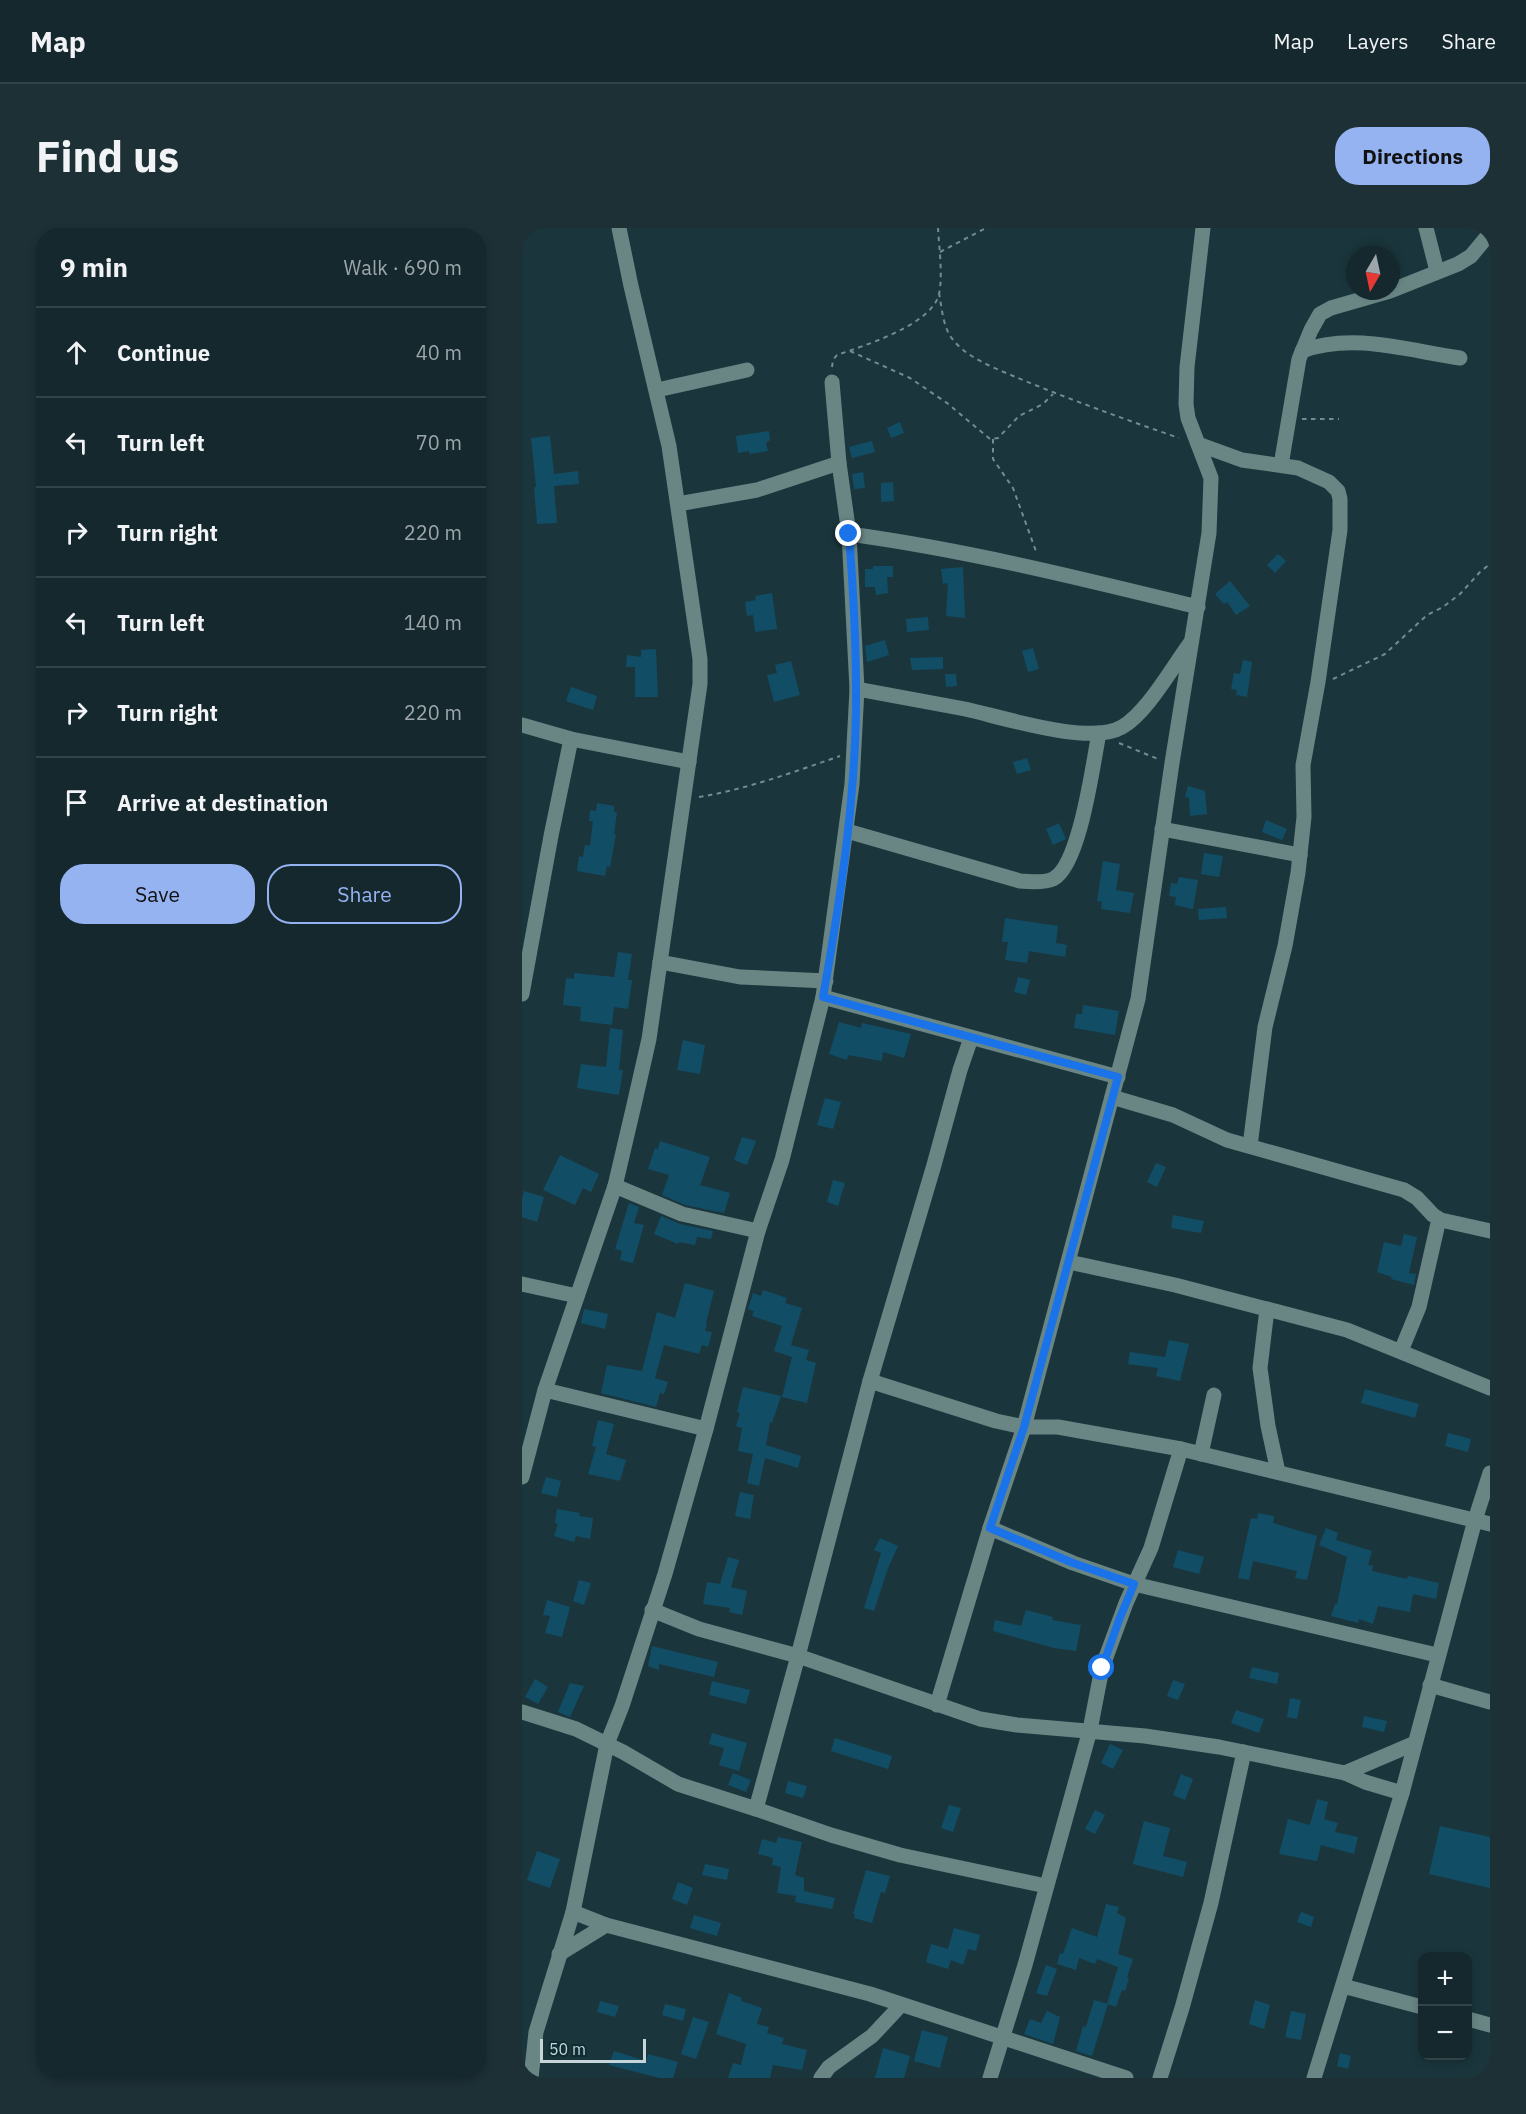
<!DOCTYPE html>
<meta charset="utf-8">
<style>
body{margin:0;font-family:"IBM Plex Sans",sans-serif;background:#1d3035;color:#f1f3f6}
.controls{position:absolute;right:18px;bottom:18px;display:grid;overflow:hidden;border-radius:12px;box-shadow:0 3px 9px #0003}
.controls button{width:54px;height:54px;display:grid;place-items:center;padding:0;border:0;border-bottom:2px solid #334449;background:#14282d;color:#f1f3f6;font:30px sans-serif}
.compass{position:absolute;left:824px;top:18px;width:54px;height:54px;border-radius:50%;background:#14282d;box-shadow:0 3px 9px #0003;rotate:189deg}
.scale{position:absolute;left:18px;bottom:15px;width:106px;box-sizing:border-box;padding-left:6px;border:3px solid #c5d5d8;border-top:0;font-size:16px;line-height:21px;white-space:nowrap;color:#c5d5d8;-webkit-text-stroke:4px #0f2c32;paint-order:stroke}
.stop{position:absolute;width:18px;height:18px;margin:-14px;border:4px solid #1a73e8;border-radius:50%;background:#fff}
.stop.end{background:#1a73e8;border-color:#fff;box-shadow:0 2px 6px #0008}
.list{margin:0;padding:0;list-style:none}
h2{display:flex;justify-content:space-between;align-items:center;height:78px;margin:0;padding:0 24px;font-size:26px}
h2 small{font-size:20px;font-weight:400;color:#9da6aa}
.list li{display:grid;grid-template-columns:39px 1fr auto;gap:18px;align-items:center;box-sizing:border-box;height:90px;padding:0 24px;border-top:2px solid #334449}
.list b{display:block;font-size:22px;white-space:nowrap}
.list em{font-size:20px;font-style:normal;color:#9da6aa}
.actions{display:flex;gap:12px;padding:18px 24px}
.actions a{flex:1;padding:14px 0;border:2px solid #95b2f1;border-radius:24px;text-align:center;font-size:21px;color:#95b2f1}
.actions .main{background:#95b2f1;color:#111}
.icon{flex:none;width:33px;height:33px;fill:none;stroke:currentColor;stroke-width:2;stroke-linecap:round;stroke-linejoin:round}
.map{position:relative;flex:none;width:968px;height:1850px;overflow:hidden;border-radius:24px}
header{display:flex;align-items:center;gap:36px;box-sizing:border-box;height:84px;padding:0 30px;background:#14282d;border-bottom:2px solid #334449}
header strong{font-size:28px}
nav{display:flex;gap:33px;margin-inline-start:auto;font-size:21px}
.intro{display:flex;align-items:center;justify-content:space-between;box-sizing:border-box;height:144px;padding:0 36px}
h1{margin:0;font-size:42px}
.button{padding:15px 27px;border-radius:24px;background:#95b2f1;color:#111;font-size:21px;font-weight:700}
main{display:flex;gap:36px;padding:0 36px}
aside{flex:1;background:#14282d;border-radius:24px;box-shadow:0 3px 9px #0003}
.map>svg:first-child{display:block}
.building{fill:#124d66}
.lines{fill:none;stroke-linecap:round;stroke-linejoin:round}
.path{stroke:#758b8f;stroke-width:2;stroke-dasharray:4.5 4.5;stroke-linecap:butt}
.minor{stroke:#698685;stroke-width:15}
.route{stroke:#1a73e8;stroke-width:8}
</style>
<header>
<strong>Map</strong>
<nav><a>Map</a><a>Layers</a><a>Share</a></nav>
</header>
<div class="intro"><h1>Find us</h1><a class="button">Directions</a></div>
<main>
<aside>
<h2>9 min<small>Walk · 690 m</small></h2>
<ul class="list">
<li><svg class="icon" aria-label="ahead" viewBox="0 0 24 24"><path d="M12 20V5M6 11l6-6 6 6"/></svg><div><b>Continue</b></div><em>40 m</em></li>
<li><svg class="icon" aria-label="left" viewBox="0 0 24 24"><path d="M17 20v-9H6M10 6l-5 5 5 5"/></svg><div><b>Turn left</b></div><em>70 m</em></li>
<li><svg class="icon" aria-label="right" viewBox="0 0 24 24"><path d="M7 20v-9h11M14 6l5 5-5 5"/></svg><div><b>Turn right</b></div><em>220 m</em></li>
<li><svg class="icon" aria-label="left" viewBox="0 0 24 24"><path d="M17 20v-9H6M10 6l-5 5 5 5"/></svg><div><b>Turn left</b></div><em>140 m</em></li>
<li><svg class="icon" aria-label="right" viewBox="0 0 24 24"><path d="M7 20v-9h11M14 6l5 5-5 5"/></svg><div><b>Turn right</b></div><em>220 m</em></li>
<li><svg class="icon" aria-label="arrive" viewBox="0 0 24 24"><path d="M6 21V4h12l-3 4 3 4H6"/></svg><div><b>Arrive at destination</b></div></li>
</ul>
<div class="actions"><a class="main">Save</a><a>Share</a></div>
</aside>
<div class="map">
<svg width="968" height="1850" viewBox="0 0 968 1850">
<rect width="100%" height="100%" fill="#1a363c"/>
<!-- building -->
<g class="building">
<path d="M378,194L382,205L369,210L365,200Z"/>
<path d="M247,203L248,212L244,215L246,223L227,226V223L216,225L214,208Z"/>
<path d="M28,208L32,246L56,243L57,256L32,258L35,295L15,296L12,259H14L9,210Z"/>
<path d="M350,213L353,224L330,230L327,219Z"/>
<path d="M341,244L343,260L332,261L330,246Z"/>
<path d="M371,254L372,273L359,274V255Z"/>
<path d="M756,326L764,333L753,345L745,337Z"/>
<path d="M351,338H371V349H365L366,365L354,367L353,359H343V341H351Z"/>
<path d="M441,339L443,390L424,388L426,355L421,356L419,341Z"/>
<path d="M708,353L728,378L714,387L705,374L702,376L693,366Z"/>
<path d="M250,365L255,401L233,404L231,387L225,388L223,374L234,372L233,368Z"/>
<path d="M406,389L407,402L385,404L384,391Z"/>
<path d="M363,412L367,427L345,434L343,418Z"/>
<path d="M511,420L517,441L506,444L500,423Z"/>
<path d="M134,421L136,469H113V439H104L105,427L119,429V422Z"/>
<path d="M421,429V441L390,442L388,430Z"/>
<path d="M721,432L730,434L725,469L714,467L715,462L709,461L712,445L718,446Z"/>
<path d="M269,433L278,467L252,474L245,447L255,445L253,437Z"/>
<path d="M423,446H434L435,458L424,459Z"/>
<path d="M49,459L75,468L71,482L44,473Z"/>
<path d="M505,530L509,542L495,546L491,534Z"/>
<path d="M666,558L683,563L685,586L668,588L667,570L663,569Z"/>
<path d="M75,575L92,578V584H95L92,606H94L88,639L85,638L83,648L55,643L57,628L61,629L63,617L68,618L71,593H67L68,582L74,583Z"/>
<path d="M744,592L765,601L760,612L740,604Z"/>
<path d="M537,595L544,611L531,617L524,601Z"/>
<path d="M682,625L701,628L697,649L679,646Z"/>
<path d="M581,633L598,636L594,662L612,665L608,685L579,681L580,674L575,673Z"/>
<path d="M657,649L676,652L671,681L653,677L654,669L647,668L649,655L655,656Z"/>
<path d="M704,679L705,690L677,692L676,681Z"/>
<path d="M483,690L536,698L534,715L545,717L543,729L507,723L505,735L483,732L486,714H480Z"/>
<path d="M96,724L110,726L106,752H110L106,781L92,779L90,797L58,793L59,779L41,777L44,750L52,751V745L92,749Z"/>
<path d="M496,749L508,752L504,767L492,764Z"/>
<path d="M561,777L597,783L593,807L552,800L554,786H560Z"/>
<path d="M317,794L339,800L340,795L389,806L382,830L361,824L360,833L326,827L325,832L307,826Z"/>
<path d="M88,800L101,802L97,842H101L97,867L55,860L59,836L84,839Z"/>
<path d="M161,812L183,817L178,846L155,842Z"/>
<path d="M303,870L319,874L311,901L295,897Z"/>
<path d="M220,909L234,913L225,937L212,932Z"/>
<path d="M138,913L188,929L178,957L208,965L202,985L163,977L140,967L147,947L126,941L133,920L136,921Z"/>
<path d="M38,927L77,946L69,964L61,960L53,977L21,962Z"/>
<path d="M634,935L644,939L635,959L625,954Z"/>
<path d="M311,952L323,955L316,978L305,974Z"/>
<path d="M2,963L22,969L15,994L0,989V971Z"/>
<path d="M107,975L117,979L112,995L122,997L111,1035L98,1032L100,1023L93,1021Z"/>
<path d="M651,987L682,993L679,1005L649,1000Z"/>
<path d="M139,988L158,996L191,1003L189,1011L175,1009L173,1017L157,1014L156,1016L132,1006Z"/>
<path d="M882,1006L895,1009L887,1045L894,1046L892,1057L869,1051L870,1049L855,1044L862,1014L879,1018Z"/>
<path d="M163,1055L192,1063L184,1095L185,1096L183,1103L190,1104L186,1119L180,1117L177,1126L142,1117L133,1150L146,1154L142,1166L138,1165L134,1179L79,1165L85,1137L120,1143L135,1084L153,1090Z"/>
<path d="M241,1062L265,1070L263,1075L280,1080L269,1117L287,1122L284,1132L294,1135L285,1175L260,1169L270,1129L252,1123L260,1098L230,1088L232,1083L226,1081L231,1065L239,1068Z"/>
<path d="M62,1081L86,1086L83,1101L59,1095Z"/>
<path d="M647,1112L667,1116L658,1153L634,1148L636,1140L606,1136L608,1124L643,1129Z"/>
<path d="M221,1159L259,1168L250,1195L248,1194L244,1217L279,1228L276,1240L243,1230L237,1258L225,1255L231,1226L216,1223L220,1200L214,1198L218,1185L215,1184Z"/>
<path d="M843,1161L897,1176L893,1190L839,1175Z"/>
<path d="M76,1192L92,1196L84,1226L104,1232L98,1253L66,1246L74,1219L70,1218Z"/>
<path d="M926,1205L949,1211L946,1224L923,1218Z"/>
<path d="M24,1249L39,1253L35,1269L19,1265Z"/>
<path d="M218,1264L232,1267L228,1291L213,1288Z"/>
<path d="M35,1281L58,1285L57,1288L71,1290L68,1311L54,1308L52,1314L32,1308L36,1296L33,1295Z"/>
<path d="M736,1285L752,1288L751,1295L795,1308L785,1352L773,1350L775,1343L731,1333L727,1352L716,1350L729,1290L735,1291Z"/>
<path d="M804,1300L816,1305L814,1312L850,1323L846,1337L851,1338L850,1343L885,1351L886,1348L917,1355L914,1371L891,1366L888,1384L856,1378L851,1396L837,1391L836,1395L809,1388L813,1376H815L825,1329L797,1317Z"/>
<path d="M358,1310L376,1318L366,1340L352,1383L342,1380L359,1325L352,1322Z"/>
<path d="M656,1322L682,1329L677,1346L651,1339Z"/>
<path d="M206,1329L217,1332L209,1359L225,1363L220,1387L207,1384L208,1380L181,1376L185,1354L198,1356Z"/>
<path d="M57,1352L69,1355L62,1377L51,1373Z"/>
<path d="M25,1372L48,1379L40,1409L23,1405L28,1388L21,1387Z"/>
<path d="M504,1382L531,1389L530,1392L559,1397L554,1423L532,1420L471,1403L473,1392L499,1398Z"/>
<path d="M130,1418L196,1434L192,1449L137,1436V1442L126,1438Z"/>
<path d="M730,1439L757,1445L755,1456L727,1450Z"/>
<path d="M13,1451L26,1459L16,1476L3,1469Z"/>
<path d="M651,1452L663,1456L656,1472L645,1468Z"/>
<path d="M190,1453L228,1462L224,1476L187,1467Z"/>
<path d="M48,1455L62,1458L48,1489L36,1484Z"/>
<path d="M768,1470L779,1472L775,1491L765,1489Z"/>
<path d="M714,1482L742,1491L737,1505L709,1495Z"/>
<path d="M842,1488L865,1493L862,1504L840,1499Z"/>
<path d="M190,1505L225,1515L217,1543L197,1537L202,1520L187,1516Z"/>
<path d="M313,1510L370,1528L366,1541L309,1523Z"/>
<path d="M588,1516L601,1522L591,1541L579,1535Z"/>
<path d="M211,1545L229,1552L224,1564L206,1557Z"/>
<path d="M659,1546L671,1551L663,1572L651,1567Z"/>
<path d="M266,1553L285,1558L281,1570L263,1565Z"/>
<path d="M795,1571L806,1574L802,1591L816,1595L813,1604L836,1609L832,1626L799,1617L795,1633L757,1626L766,1591L788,1597Z"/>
<path d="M427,1577L439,1580L431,1604L419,1600Z"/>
<path d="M573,1582L583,1587L573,1606L563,1601Z"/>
<path d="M622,1593L648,1600L641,1628L665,1634L661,1649L611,1636Z"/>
<path d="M918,1598L968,1609V1660L907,1646Z"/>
<path d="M256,1609L280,1614L273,1647L282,1650V1663L313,1670L310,1681L273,1674L274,1668L255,1665L259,1639L250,1637L251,1630L236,1626L240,1611L254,1615Z"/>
<path d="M15,1623L38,1631L28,1660L5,1652Z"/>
<path d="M183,1636L207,1641L205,1652L180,1647Z"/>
<path d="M344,1642L368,1648L363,1665L359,1664L350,1695L332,1690L333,1686H331Z"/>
<path d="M156,1654L171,1660L165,1677L150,1671Z"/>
<path d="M584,1676L597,1679L595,1685L604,1690L596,1726L611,1731L605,1749L607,1750L603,1763L600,1762L594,1779L585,1776L596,1739L575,1731L573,1736L557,1730L554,1742L535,1736L538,1725L541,1726L550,1700L575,1709Z"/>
<path d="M779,1684L792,1689L789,1699L775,1694Z"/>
<path d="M172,1687L199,1695L195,1708L168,1700Z"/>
<path d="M432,1700L458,1707L454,1723L446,1721L441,1737L429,1732L426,1741L404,1734L409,1716L426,1721Z"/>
<path d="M524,1737L535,1741L525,1768L514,1765Z"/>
<path d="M207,1765L220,1770L219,1773L240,1780L235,1796L247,1799L245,1805L262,1810L260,1816L285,1822L280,1842L251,1837L248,1850H206L211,1835L219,1837L224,1816L194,1806Z"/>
<path d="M572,1772L586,1776L570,1828L554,1823L561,1798L564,1799Z"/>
<path d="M733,1772L748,1777L742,1801L727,1796Z"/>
<path d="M78,1773L97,1778L93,1789L75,1784Z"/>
<path d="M143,1776L164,1781L161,1793L140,1787Z"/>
<path d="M525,1783L538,1789L531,1816L502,1806L508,1791L519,1795Z"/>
<path d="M769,1783L784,1786L779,1812L763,1809Z"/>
<path d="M171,1789L187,1794L174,1831L159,1826Z"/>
<path d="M400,1802L426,1809L418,1840L392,1833Z"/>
<path d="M361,1820L388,1828L382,1850H353Z"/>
<path d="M92,1823L124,1833L126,1826L156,1834L151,1850H138L87,1837Z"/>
<path d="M818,1825L829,1828L826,1841L815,1838Z"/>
</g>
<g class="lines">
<!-- path -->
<g class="path">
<path d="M418,24L464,0"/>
<path d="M417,65C420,81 421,101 432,113C447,131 475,141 496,150C549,172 602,191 657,210"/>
<path d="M328,123L388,150L425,175L468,211L476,210L497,188L521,176L531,166"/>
<path d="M310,139L311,132L315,127C341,118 410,97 417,66C421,49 417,18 416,0"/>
<path d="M780,191H817"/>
<path d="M471,211V231L491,260L515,326"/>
<path d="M811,451L863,426L905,387L921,379L938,366L958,344L968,336"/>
<path d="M597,515L636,531"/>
<path d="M177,569C225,561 272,544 318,528"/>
</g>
<!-- minor -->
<g class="minor">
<path d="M904,0L915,43"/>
<path d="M780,123C831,104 887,123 938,130"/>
<path d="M135,162L225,142"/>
<path d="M676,216L720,232L776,240L807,254L816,263L818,271V302L796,454L781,537L782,589L776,645L763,718L743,799L728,918"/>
<path d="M759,237L777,131L789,102L798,86L809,80L868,63L936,36L949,28L968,5"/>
<path d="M156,276L235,262L317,235"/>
<path d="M327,306C445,322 561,351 676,379"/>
<path d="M335,461C371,468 407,474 443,481C480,489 568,518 600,499C625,485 651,438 669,414"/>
<path d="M0,497L49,511L167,534"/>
<path d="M640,601L778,627"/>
<path d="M325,603L498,653C508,654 522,655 531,651C558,638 571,535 577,505"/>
<path d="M138,734L218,749L304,753"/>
<path d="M0,766L29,608L49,511"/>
<path d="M301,769L596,849"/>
<path d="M590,869L651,887L705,912L882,962L895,970L911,987L919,992L968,1003"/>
<path d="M93,958L160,986L236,1003"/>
<path d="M547,1034L653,1057L825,1102L968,1160"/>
<path d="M0,1056L55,1068"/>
<path d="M745,1081L738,1140L746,1198L756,1244"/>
<path d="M879,1123L897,1079L917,991"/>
<path d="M348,1153L474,1193L502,1199H536L659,1221L968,1296"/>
<path d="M23,1162L184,1201"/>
<path d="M679,1226L692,1167"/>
<path d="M0,1249L23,1162L93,958L112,877L127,811L178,456V431L147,218L109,58L97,0"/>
<path d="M468,1300L551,1335L612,1356L915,1427"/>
<path d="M130,1382L177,1401L276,1428L348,1153L412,937L438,842L449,810"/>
<path d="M908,1457L968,1474"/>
<path d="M415,1477L468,1300L502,1199L616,771L650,535L687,305L689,250L666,190L664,176L665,139L681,0"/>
<path d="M0,1484L54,1501L101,1524L156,1556L234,1581L276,1428L458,1491L495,1497L623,1508L697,1519L823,1545L843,1554L880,1565"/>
<path d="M823,1545L891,1516"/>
<path d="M234,1581L309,1607L378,1627L524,1658"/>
<path d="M51,1684L84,1697L348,1766L604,1850"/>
<path d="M37,1726L84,1697"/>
<path d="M821,1758L900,1779"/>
<path d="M946,1791L968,1797"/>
<path d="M9,1850L14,1804L51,1684L85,1516L100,1478L143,1346L184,1201L236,1003L260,932L301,769L330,556L335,461L327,306L317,235L310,154"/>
<path d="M299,1850L307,1839L350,1808L379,1777"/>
<path d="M468,1850L503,1737L568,1502L580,1440L604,1375L629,1320L659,1221"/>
<path d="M638,1850L660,1780L689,1675L722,1524"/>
<path d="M792,1850L880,1565L953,1292L968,1245"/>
</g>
</g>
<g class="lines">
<!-- route -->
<path class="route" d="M327,306C331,358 334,409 334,461C335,561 319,669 301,769L596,849L502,1199L468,1300L551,1335L612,1356L597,1392L580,1440"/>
</g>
</svg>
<div class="controls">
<button>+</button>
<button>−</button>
</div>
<svg class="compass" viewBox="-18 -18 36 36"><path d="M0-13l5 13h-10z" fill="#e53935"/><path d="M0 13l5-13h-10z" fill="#9da6aa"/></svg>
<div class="scale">50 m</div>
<div class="stop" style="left:580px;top:1440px"></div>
<div class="stop end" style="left:327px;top:306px"></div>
</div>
</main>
